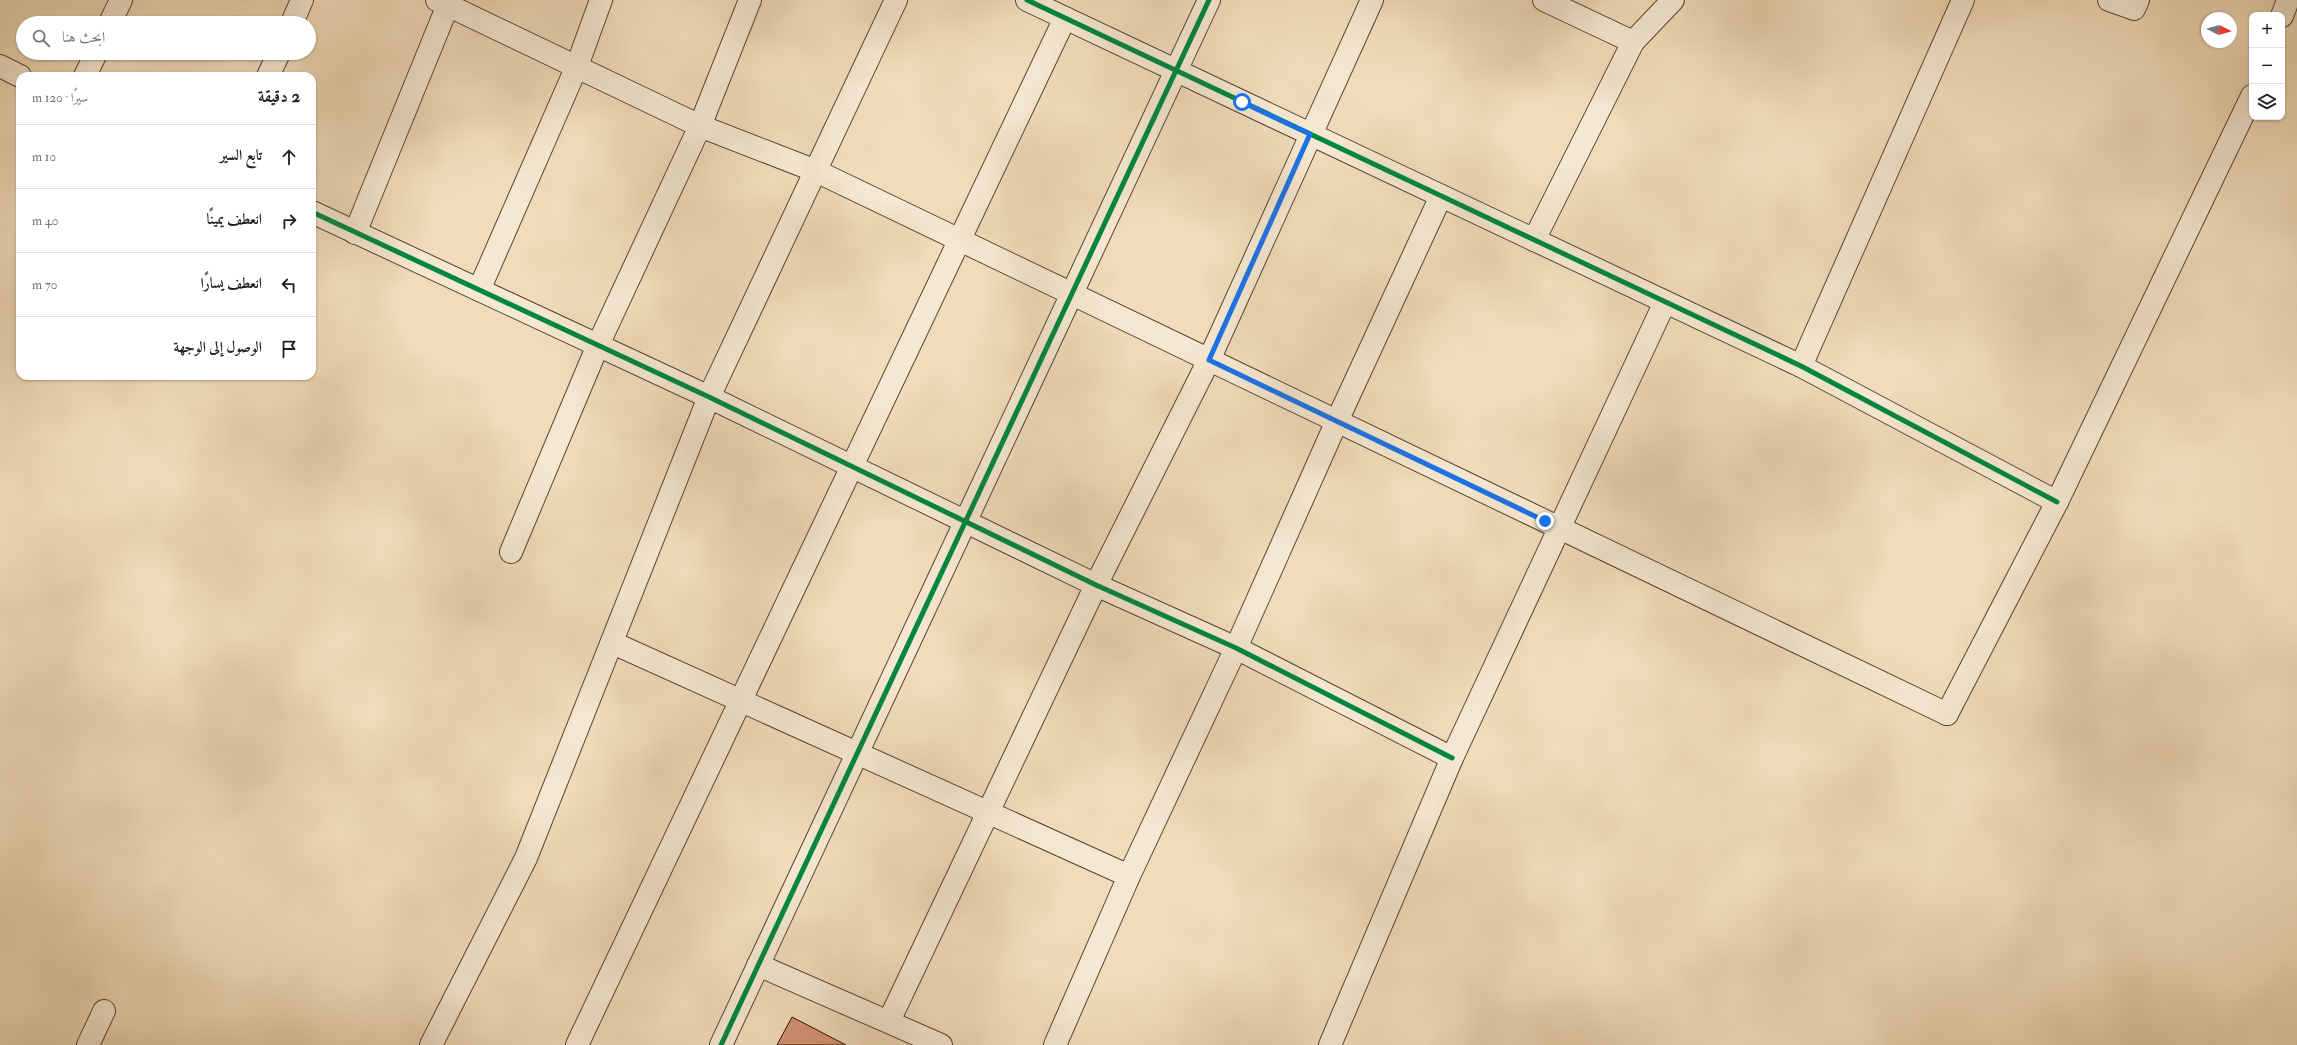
<!DOCTYPE html>
<html lang="ar">
<meta charset="utf-8">
<style>
body{margin:0;font-family:"IM FELL Double Pica",Amiri,serif;background:#f6f6f6;color:#222;direction:rtl}
.controls{position:absolute;right:12px;top:12px;display:grid;overflow:hidden;border-radius:8px;box-shadow:0 1px 3px #0004}
.controls button{width:36px;height:36px;display:grid;place-items:center;padding:0;border:0;border-bottom:1px solid #e0e0e0;background:#fff;color:#222;font:20px sans-serif}
.compass{position:absolute;left:2201px;top:12px;width:36px;height:36px;border-radius:50%;background:#fff;box-shadow:0 1px 3px #0004;rotate:95deg}
.stop{position:absolute;width:12px;height:12px;margin:-9px;border:3px solid #1a73e8;border-radius:50%;background:#fff}
.stop.end{background:#1a73e8;border-color:#fff;box-shadow:0 1px 4px #0008}
.list{margin:0;padding:0;list-style:none}
h2{display:flex;justify-content:space-between;align-items:center;height:52px;margin:0;padding:0 16px;font-size:17px}
h2 small{font-size:13px;font-weight:400;color:#767676}
.list li{display:grid;grid-template-columns:26px 1fr auto;gap:12px;align-items:center;box-sizing:border-box;height:64px;padding:0 16px;border-top:1px solid #e0e0e0}
.list b{display:block;font-size:15px;white-space:nowrap}
.list em{font-size:13px;font-style:normal;color:#767676}
.icon{flex:none;width:22px;height:22px;fill:none;stroke:currentColor;stroke-width:2;stroke-linecap:round;stroke-linejoin:round}
.map{position:relative;flex:none;width:2297px;height:1045px;overflow:hidden;direction:ltr}
.search{position:absolute;background:#fff;box-shadow:0 1px 3px #0004;left:16px;top:16px;width:300px;height:44px;display:flex;align-items:center;gap:10px;box-sizing:border-box;padding:0 14px;border-radius:22px;color:#767676;font-size:15px}
.panel{position:absolute;background:#fff;box-shadow:0 1px 3px #0004;left:16px;top:72px;width:300px;height:308px;border-radius:12px;direction:rtl}
.map>svg:first-child{display:block}
.building{fill:#d39472;stroke:#2a0f05}
.lines{fill:none;stroke-linecap:round;stroke-linejoin:round}
.service-casing{stroke:#5c4232;stroke-width:24}
.minor-casing{stroke:#5c4232;stroke-width:24}
.service{stroke:#f5e8d2;stroke-width:22}
.minor{stroke:#f5e8d2;stroke-width:22}
.cycleway-casing{stroke:#f5e8d2;stroke-width:8}
.cycleway{stroke:#00873e;stroke-width:5}
.route{stroke:#1a73e8;stroke-width:5}
</style>
<div class="map">
<svg width="2297" height="1045" viewBox="0 0 2297 1045">
<rect width="100%" height="100%" fill="#f0dcb9"/>
<filter id="stains"><feTurbulence type="fractalNoise" baseFrequency=".005" numOctaves="4"/><feColorMatrix values="0 0 0 0 .2 0 0 0 0 .09 0 0 0 0 .02 0 0 0 .5 -.17"/></filter>
<radialGradient id="worn" r=".72"><stop offset=".6" stop-color="#630" stop-opacity="0"/><stop offset="1" stop-color="#630" stop-opacity=".3"/></radialGradient>
<!-- building -->
<path class="building" d="M792,1017L846,1045H777Z"/>
<g class="lines">
<defs>
<path id="service" d="M816,171L1947,714"/>
<g id="minor">
<path d="M437,0L700,126L816,171"/>
<path d="M1027,0L1801,366L2057,502"/>
<path d="M1544,0L1633,42"/>
<path d="M2109,0L2134,9L2138,0"/>
<path d="M2282,16L2288,0"/>
<path d="M110,23L121,0"/>
<path d="M292,23L302,0"/>
<path d="M0,66L20,76"/>
<path d="M85,76L96,53"/>
<path d="M268,76L279,53"/>
<path d="M312,212L709,397L1096,585L1236,648L1452,758"/>
<path d="M355,233L450,0"/>
<path d="M1534,240L1633,42L1673,0"/>
<path d="M479,290L577,66L601,0"/>
<path d="M1801,366L1963,0"/>
<path d="M511,552L598,345L700,126L750,0"/>
<path d="M613,643L1129,876"/>
<path d="M1947,714L2057,502L2252,96"/>
<path d="M758,965L941,1045"/>
<path d="M889,1021L1096,585L1209,360L1372,0"/>
<path d="M88,1045L104,1011"/>
<path d="M431,1045L526,858L709,397L896,0"/>
<path d="M577,1045L1065,18"/>
<path d="M721,1045L1209,0"/>
<path d="M1055,1045L1129,876L1236,648L1337,421L1441,196"/>
<path d="M1330,1045L1452,758L1665,302"/>
</g>
</defs>
<!-- service casing -->
<use href="#service" class="service-casing"/>
<!-- minor casing -->
<use href="#minor" class="minor-casing"/>
<!-- service -->
<use href="#service" class="service"/>
<!-- minor -->
<use href="#minor" class="minor"/>
<defs>
<g id="cycleway">
<path d="M1027,0L1801,366L2057,502"/>
<path d="M312,212L709,397L1096,585L1236,648L1452,758"/>
<path d="M721,1045L1209,0"/>
</g>
</defs>
<!-- cycleway casing -->
<use href="#cycleway" class="cycleway-casing"/>
<!-- cycleway -->
<use href="#cycleway" class="cycleway"/>
</g>
<g class="lines">
<!-- route -->
<path class="route" d="M1242,102L1310,134L1209,360L1545,521"/>
</g>
<rect width="100%" height="100%" filter="url(#stains)"/>
<rect width="100%" height="100%" fill="url(#worn)"/>
</svg>
<div class="controls">
<button>+</button>
<button>−</button>
<button><svg class="icon" aria-label="layers" viewBox="0 0 24 24"><path d="M12 4l9 5-9 5-9-5zM3 14l9 5 9-5"/></svg></button>
</div>
<svg class="compass" viewBox="-18 -18 36 36"><path d="M0-13l5 13h-10z" fill="#e53935"/><path d="M0 13l5-13h-10z" fill="#767676"/></svg>
<div class="stop" style="left:1242px;top:102px"></div>
<div class="stop end" style="left:1545px;top:521px"></div>
<div class="search"><svg class="icon" aria-label="search" viewBox="0 0 24 24"><circle cx="10" cy="10" r="6"/><path d="M15 15l6 6"/></svg>ابحث هنا</div>
<section class="panel">
<h2>2 دقيقة<small>سيرًا · 120 m</small></h2>
<ul class="list">
<li><svg class="icon" aria-label="ahead" viewBox="0 0 24 24"><path d="M12 20V5M6 11l6-6 6 6"/></svg><div><b>تابع السير</b></div><em>10 m</em></li>
<li><svg class="icon" aria-label="right" viewBox="0 0 24 24"><path d="M7 20v-9h11M14 6l5 5-5 5"/></svg><div><b>انعطف يمينًا</b></div><em>40 m</em></li>
<li><svg class="icon" aria-label="left" viewBox="0 0 24 24"><path d="M17 20v-9H6M10 6l-5 5 5 5"/></svg><div><b>انعطف يسارًا</b></div><em>70 m</em></li>
<li><svg class="icon" aria-label="arrive" viewBox="0 0 24 24"><path d="M6 21V4h12l-3 4 3 4H6"/></svg><div><b>الوصول إلى الوجهة</b></div></li>
</ul>
</section>
</div>
